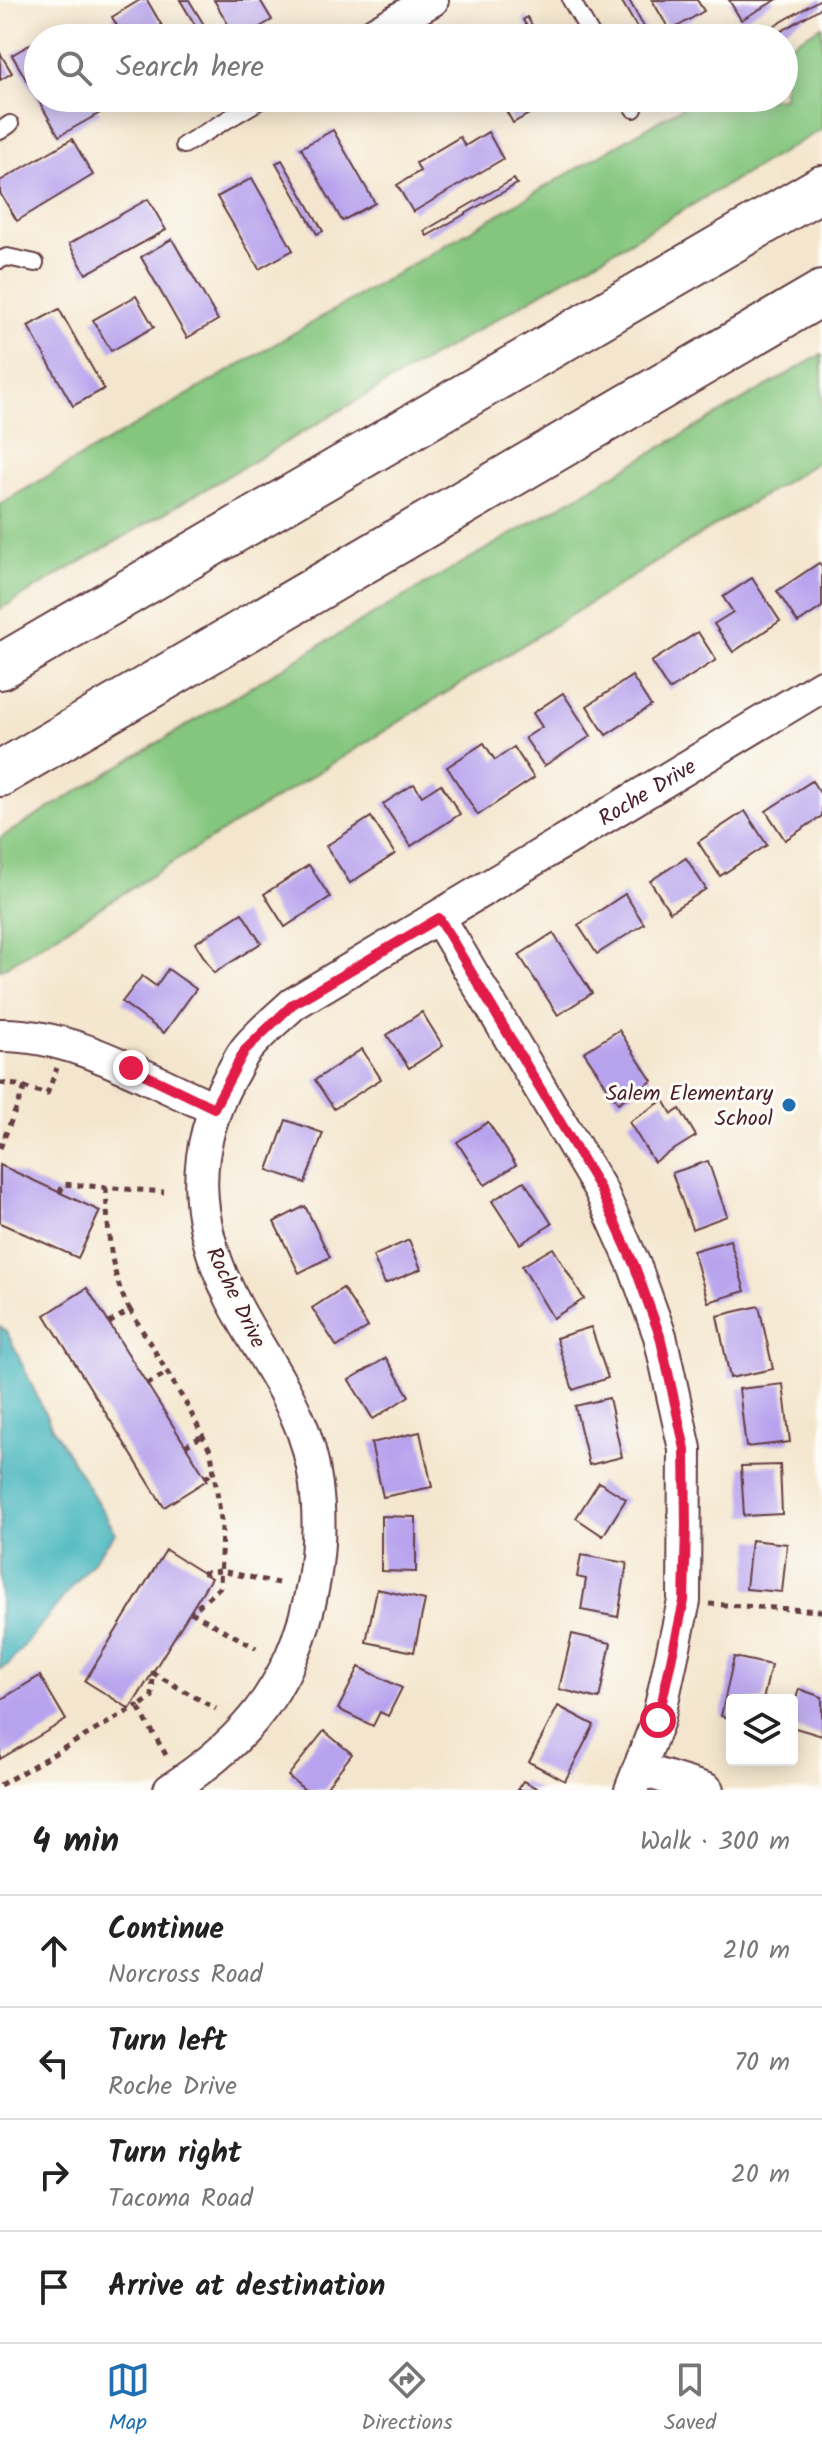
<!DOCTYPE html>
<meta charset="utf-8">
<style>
body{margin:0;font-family:Kalam,sans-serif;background:#f2f2f2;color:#222}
.controls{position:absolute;right:24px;bottom:24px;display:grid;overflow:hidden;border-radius:8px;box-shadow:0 4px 20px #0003}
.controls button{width:72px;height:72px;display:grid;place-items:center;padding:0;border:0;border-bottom:2px solid #e0e0e0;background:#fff;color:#222;font:40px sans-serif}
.stop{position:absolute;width:24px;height:24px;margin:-18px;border:6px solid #e11d48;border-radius:50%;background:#fff}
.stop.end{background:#e11d48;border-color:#fff;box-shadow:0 2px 8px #0008}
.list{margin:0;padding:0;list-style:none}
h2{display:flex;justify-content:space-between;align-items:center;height:104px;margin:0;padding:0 32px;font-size:34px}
h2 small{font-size:26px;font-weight:400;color:#767676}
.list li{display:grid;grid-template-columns:52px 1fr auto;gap:24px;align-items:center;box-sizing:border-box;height:112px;padding:0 32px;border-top:2px solid #e0e0e0}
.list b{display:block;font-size:30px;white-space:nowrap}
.list p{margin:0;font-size:26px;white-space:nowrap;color:#767676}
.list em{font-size:26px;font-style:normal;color:#767676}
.icon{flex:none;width:44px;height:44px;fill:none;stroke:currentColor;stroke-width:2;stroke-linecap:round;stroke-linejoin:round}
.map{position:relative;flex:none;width:822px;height:1790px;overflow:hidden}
.search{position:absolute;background:#fff;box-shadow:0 4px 20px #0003;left:24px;right:24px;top:24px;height:88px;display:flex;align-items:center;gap:20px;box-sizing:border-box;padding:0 28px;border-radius:44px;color:#767676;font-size:30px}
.sheet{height:552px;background:#fff}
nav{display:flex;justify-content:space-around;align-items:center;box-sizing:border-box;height:112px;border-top:2px solid #e0e0e0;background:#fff;font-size:22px;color:#767676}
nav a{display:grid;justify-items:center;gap:4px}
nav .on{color:#1f6fb2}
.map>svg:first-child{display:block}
.green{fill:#84c67e;stroke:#677254;stroke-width:2}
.water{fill:#45b5bd;stroke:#486a74;stroke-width:2}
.building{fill:#b7a2ed}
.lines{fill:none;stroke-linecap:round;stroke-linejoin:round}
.service-casing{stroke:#643d43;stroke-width:20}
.minor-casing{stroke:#643d43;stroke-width:36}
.motorway-casing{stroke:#643d43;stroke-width:48}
.path{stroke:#643d43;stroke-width:5;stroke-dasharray:6 6;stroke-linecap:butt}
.service{stroke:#fff;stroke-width:16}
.minor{stroke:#fff;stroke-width:32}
.motorway{stroke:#fff;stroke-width:44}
.route{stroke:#e11d48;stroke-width:10}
.poi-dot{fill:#1f6fb2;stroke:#fdfcf7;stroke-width:3}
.labels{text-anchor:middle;stroke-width:6;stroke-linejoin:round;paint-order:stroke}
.street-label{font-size:22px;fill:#4a1f2b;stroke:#fdfcf7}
.poi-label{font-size:22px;fill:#4a1f2b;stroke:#fdfcf7;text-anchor:end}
</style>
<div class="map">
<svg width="822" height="1790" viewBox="0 0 822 1790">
<rect width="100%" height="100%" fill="#fdfcf7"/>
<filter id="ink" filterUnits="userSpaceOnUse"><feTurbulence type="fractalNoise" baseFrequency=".0125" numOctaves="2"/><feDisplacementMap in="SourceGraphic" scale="16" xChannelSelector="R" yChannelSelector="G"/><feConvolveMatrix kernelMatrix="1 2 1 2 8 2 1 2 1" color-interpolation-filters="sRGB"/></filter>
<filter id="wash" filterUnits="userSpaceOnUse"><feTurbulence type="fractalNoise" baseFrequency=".006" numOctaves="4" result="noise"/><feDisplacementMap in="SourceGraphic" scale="32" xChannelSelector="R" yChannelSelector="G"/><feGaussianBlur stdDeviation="1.8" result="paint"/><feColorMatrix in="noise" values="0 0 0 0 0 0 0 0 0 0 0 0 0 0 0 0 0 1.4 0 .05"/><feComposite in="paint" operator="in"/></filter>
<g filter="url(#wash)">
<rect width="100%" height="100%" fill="#f4e6ce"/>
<!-- green -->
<g class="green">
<path d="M822,26V129L0,609V504L698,98H784V48Z"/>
<path d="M822,354V459L0,970V838L312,650Z"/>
</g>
<!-- water -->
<path class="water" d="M0,1326L7,1332L51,1426L116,1533L9,1664L0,1669Z"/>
<g id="blocks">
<!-- building -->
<g class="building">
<path d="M140,0H147L169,38H124L112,17Z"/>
<path d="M180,0H189L212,38H203Z"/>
<path d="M214,0H260L272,20L241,38H236Z"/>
<path d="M621,0H629L650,38H643Z"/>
<path d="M652,0H697L704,11L670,31Z"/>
<path d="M729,0H776L741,20Z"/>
<path d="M819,0H822V7L770,38H754Z"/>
<path d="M527,17L540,38H534L523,20Z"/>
<path d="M503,30L507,38H489Z"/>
<path d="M38,40V98H91L100,113L59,136L12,55Z"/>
<path d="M0,53L12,73L0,80Z"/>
<path d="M499,98H541L545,105L513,123Z"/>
<path d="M333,130L375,203L342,221L301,148Z"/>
<path d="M488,132L503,159L413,212L397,185L420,171L416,163L460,137L465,146Z"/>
<path d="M72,139L93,175L17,221L0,193V181Z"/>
<path d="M282,160L323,231L317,234L276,163Z"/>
<path d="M252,178L293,250L259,269L217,197Z"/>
<path d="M514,179L517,184L427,236L424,231Z"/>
<path d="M148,199L166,230L86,274L69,244Z"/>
<path d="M172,239L218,320L187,338L141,257Z"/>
<path d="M136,296L154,327L111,351L93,320Z"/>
<path d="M59,309L104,389L73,406L28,326Z"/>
<path d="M819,563L822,568V607L798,623L777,591Z"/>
<path d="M752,578L780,621L733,652L714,624L733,612L723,597Z"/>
<path d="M698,632L716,660L669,690L651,662Z"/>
<path d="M632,676L651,706L606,735L587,706Z"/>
<path d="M563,693L591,736L544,766L525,738L542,727L533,713Z"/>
<path d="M484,743L495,760L514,747L534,778L478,815L447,767Z"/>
<path d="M812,781L822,796V816L785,840L766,811Z"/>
<path d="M414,784L422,796L441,784L460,814L411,846L383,804Z"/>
<path d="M745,811L767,845L720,876L698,842Z"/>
<path d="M371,817L395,854L350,883L326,846Z"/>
<path d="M686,858L706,889L670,912L650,881Z"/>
<path d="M309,865L330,897L285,927L264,894Z"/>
<path d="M625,894L644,924L597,954L578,925Z"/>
<path d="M242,913L261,943L214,973L195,943Z"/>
<path d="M553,933L592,993L558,1015L519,955Z"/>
<path d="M168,969L196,989L164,1033L122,1002L142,976L156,986Z"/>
<path d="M422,1012L443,1046L409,1068L387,1035Z"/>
<path d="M619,1030L652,1081L618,1103L584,1052Z"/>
<path d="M362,1049L381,1079L334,1109L315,1080Z"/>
<path d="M664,1100L672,1114L680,1109L696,1136L654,1162L629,1122Z"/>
<path d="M286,1120L323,1133L305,1183L268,1170Z"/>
<path d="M488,1122L516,1165L485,1185L457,1142Z"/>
<path d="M708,1161L727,1216L692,1229L672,1173Z"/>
<path d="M0,1165L100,1211L78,1258L0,1223Z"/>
<path d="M524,1181L552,1224L520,1244L492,1201Z"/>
<path d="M305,1206L330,1257L299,1273L274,1222Z"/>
<path d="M409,1240L421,1269L385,1284L373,1256Z"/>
<path d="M730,1240L745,1291L708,1302L693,1251Z"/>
<path d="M553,1248L584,1299L553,1318L522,1266Z"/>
<path d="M87,1288L207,1480L164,1507L45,1315Z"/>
<path d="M343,1288L368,1327L337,1347L312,1308Z"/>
<path d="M759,1306L773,1369L730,1378L717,1316Z"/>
<path d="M591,1327L608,1378L573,1390L556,1338Z"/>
<path d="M386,1358L409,1396L373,1419L349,1380Z"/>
<path d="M783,1384L790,1442L746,1447L739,1389Z"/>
<path d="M609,1398L622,1457L589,1465L575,1406Z"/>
<path d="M420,1432L432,1487L383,1497L371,1443Z"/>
<path d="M780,1465L782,1514L744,1516L741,1466Z"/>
<path d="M599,1482L626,1499L603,1536L576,1518Z"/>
<path d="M381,1516L416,1517V1572L381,1571Z"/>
<path d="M751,1540L787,1544L782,1592L746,1589Z"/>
<path d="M166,1550L211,1578L130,1709L85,1681Z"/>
<path d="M581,1555L627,1563L618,1617L581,1610L586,1579L577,1577Z"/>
<path d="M377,1589L425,1600L414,1652L366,1642Z"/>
<path d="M572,1634L611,1643L599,1699L559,1689Z"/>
<path d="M734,1657L771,1665L763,1700H732V1719L721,1716Z"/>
<path d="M359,1667L402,1688L388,1716L380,1712L373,1726L338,1709Z"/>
<path d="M40,1676L66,1720L0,1759V1700Z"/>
<path d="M799,1689L822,1697V1736L792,1727V1712Z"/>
<path d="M558,1706L594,1725L565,1781L529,1762Z"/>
<path d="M324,1731L352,1754L324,1790H305L288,1776Z"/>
<path d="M523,1781L540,1790H517Z"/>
</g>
</g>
</g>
<g filter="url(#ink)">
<use href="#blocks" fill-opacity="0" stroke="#643d43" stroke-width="2"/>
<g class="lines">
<defs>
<g id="service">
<path d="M571,0L593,38"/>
<path d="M628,98L634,109"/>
<path d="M0,131L10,124"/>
<path d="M184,145L264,98"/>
<path d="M0,260L7,257L35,263"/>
</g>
<g id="minor">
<path d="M375,33L432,0"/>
<path d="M439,918L600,1189L635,1267L660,1336L685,1449L684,1601L658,1720L631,1790"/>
<path d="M0,1035C77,1034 145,1079 214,1108"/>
<path d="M639,1769L707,1790"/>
<path id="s1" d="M170,1790C201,1769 229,1748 253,1719C315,1646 336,1521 303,1431C285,1384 254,1343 231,1297C194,1221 189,1153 230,1077C235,1069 239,1059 245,1051C258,1034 277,1019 293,1004L822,686"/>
</g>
<g id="motorway">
<path d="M0,667L822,188"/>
<path d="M0,774L822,293"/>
</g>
</defs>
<!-- service casing -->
<use href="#service" class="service-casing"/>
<!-- minor casing -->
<use href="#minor" class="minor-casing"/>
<!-- motorway casing -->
<use href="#motorway" class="motorway-casing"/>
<!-- path -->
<g class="path">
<path d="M0,1083L17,1085L47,1094L57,1068"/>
<path d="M0,1148L25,1087"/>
<path d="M106,1188C108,1228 109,1274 130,1310"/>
<path d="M60,1193L63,1184L164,1192"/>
<path d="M109,1323L130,1310L188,1407L211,1452L222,1526L220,1587L193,1611"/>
<path d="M147,1384L168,1372"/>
<path d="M185,1446L204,1435"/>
<path d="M205,1478L216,1470"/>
<path d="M202,1573L221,1571L278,1583"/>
<path d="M709,1604L822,1611"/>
<path d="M191,1612L256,1648"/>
<path d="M166,1755L138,1707L152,1697L153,1673L216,1709"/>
<path d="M0,1785L137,1706L138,1708"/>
</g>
<!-- service -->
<use href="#service" class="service"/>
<!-- minor -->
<use href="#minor" class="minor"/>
<!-- motorway -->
<use href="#motorway" class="motorway"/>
</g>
</g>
<g class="lines" filter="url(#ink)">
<!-- route -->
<path class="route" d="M131,1068L214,1108L245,1050L293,1004L439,918L600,1189L635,1267L660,1336L685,1449L686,1527L684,1601L658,1720"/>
</g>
<!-- markers -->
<circle class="poi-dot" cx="789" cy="1105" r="8"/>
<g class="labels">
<!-- street labels -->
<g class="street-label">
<text dy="8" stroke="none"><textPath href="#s1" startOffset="1306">Roche Drive</textPath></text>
<text transform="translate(237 1297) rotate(64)" y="8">Roche Drive</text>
</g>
<!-- poi labels -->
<g class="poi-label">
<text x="773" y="1100">Salem Elementary<tspan x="773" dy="25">School</tspan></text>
</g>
</g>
</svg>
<div class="controls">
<button><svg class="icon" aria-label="layers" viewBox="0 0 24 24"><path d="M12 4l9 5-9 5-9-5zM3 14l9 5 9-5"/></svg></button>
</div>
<div class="stop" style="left:658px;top:1720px"></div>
<div class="stop end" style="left:131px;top:1068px"></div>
<div class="search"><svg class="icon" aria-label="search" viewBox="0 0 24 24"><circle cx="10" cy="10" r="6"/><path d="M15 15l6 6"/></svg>Search here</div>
</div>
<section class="sheet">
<h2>4 min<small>Walk · 300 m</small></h2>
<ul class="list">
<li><svg class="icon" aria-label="ahead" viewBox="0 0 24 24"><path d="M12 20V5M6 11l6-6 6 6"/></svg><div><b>Continue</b><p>Norcross Road</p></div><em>210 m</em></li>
<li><svg class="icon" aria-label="left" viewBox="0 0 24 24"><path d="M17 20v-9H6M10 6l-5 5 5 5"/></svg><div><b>Turn left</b><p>Roche Drive</p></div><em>70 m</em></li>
<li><svg class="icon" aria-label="right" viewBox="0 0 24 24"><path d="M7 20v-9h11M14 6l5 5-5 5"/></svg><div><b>Turn right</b><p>Tacoma Road</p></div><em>20 m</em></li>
<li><svg class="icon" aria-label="arrive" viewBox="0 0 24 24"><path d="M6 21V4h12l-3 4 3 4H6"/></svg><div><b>Arrive at destination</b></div></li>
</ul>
</section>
<nav>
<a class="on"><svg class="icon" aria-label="map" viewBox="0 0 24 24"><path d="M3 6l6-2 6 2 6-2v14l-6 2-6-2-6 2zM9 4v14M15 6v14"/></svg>Map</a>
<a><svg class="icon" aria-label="directions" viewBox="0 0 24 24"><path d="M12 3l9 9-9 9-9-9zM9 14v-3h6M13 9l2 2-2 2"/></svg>Directions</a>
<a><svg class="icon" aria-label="saved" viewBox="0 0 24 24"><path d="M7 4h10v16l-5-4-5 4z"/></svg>Saved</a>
</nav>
